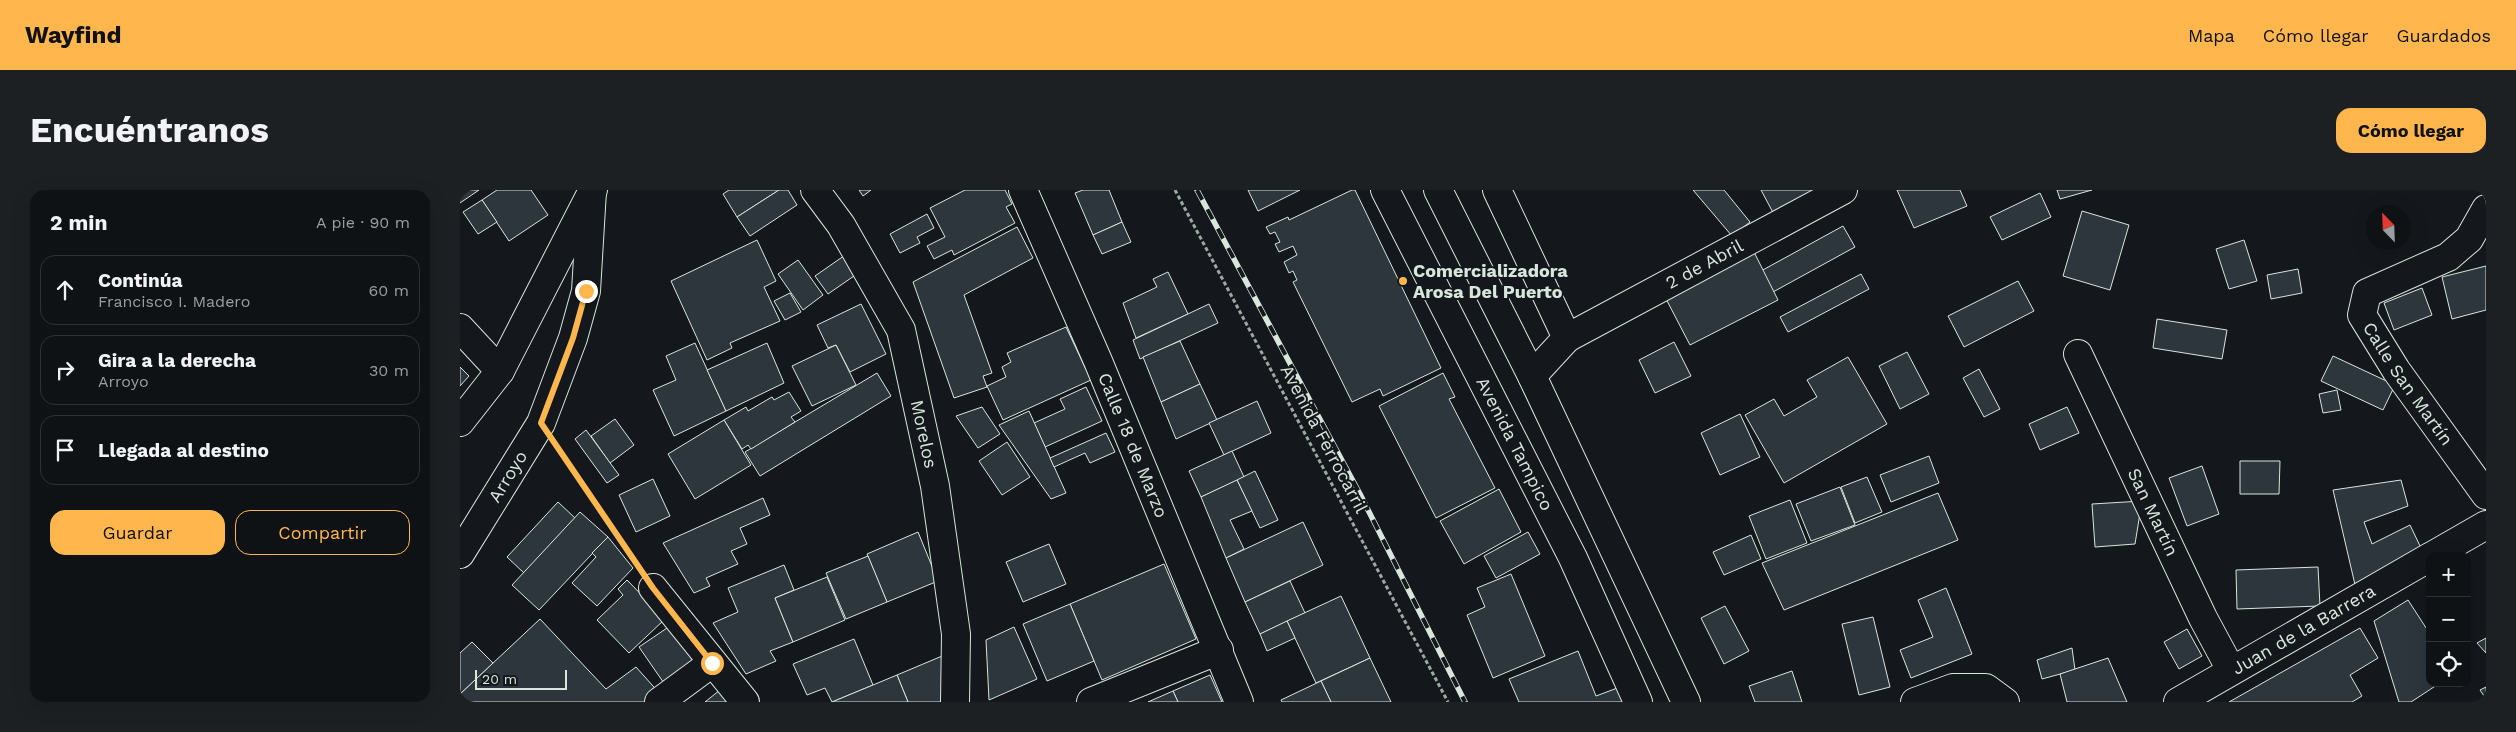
<!DOCTYPE html>
<html lang="es">
<meta charset="utf-8">
<style>
body{margin:0;font-family:"Work Sans",sans-serif;background:#1d2022;color:#f1f3f6}
.controls{position:absolute;right:15px;bottom:15px;display:grid;overflow:hidden;border-radius:10px;box-shadow:0 5px 20px #0002}
.controls button{width:45px;height:45px;display:grid;place-items:center;padding:0;border:0;border-bottom:1px solid #2f3234;background:#0f1215;color:#f1f3f6;font:25px sans-serif}
.compass{position:absolute;left:1906px;top:15px;width:45px;height:45px;border-radius:50%;background:#0f1215;box-shadow:0 5px 20px #0002;rotate:337deg}
.scale{position:absolute;left:15px;bottom:12px;width:92px;box-sizing:border-box;padding-left:5px;border:2px solid #d8e6dc;border-top:0;font-size:14px;line-height:18px;white-space:nowrap;color:#d8e6dc;-webkit-text-stroke:4px #14181c;paint-order:stroke}
.stop{position:absolute;width:15px;height:15px;margin:-11px;border:4px solid #ffb74d;border-radius:50%;background:#fff}
.stop.end{background:#ffb74d;border-color:#fff;box-shadow:0 1px 5px #0008}
.list{margin:0;padding:0;list-style:none}
h2{display:flex;justify-content:space-between;align-items:center;height:65px;margin:0;padding:0 20px;font-size:21px}
h2 small{font-size:16px;font-weight:400;color:#9b9ea0}
.list li{display:grid;grid-template-columns:32px 1fr auto;gap:15px;align-items:center;box-sizing:border-box;height:70px;margin:0 10px 10px;padding:0 10px;border:1px solid #2f3234;border-radius:15px}
.list b{display:block;font-size:19px;white-space:nowrap}
.list p{margin:0;font-size:16px;white-space:nowrap;color:#9b9ea0}
.list em{font-size:16px;font-style:normal;color:#9b9ea0}
.actions{display:flex;gap:10px;padding:15px 20px}
.actions a{flex:1;padding:11px 0;border:1px solid #ffb74d;border-radius:15px;text-align:center;font-size:18px;color:#ffb74d}
.actions .main{background:#ffb74d;color:#111}
.icon{flex:none;width:28px;height:28px;fill:none;stroke:currentColor;stroke-width:2;stroke-linecap:round;stroke-linejoin:round}
.map{position:relative;flex:none;width:2026px;height:512px;overflow:hidden;border-radius:15px}
header{display:flex;align-items:center;gap:30px;box-sizing:border-box;height:70px;padding:0 25px;background:#ffb74d;color:#111}
header strong{font-size:24px}
nav{display:flex;gap:28px;margin-inline-start:auto;font-size:18px}
.intro{display:flex;align-items:center;justify-content:space-between;box-sizing:border-box;height:120px;padding:0 30px}
h1{margin:0;font-size:35px}
.button{padding:12px 22px;border-radius:15px;background:#ffb74d;color:#111;font-size:18px;font-weight:700}
main{display:flex;gap:30px;padding:0 30px}
aside{flex:1;background:#0f1215;border-radius:15px;box-shadow:0 5px 20px #0002}
.map>svg:first-child{display:block}
.building{fill:#2c363c;stroke:#d8e6dc}
.lines{fill:none;stroke-linecap:round;stroke-linejoin:round}
.minor-casing{stroke:#d8e6dc;stroke-width:30}
.tertiary-casing{stroke:#d8e6dc;stroke-width:30}
.primary-casing{stroke:#d8e6dc;stroke-width:30}
.trunk-casing{stroke:#d8e6dc;stroke-width:30}
.path{stroke:#9da8a2;stroke-width:3;stroke-dasharray:4 2.5;stroke-linecap:butt}
.minor{stroke:#14181c;stroke-width:28}
.tertiary{stroke:#14181c;stroke-width:28}
.primary{stroke:#14181c;stroke-width:28}
.trunk{stroke:#14181c;stroke-width:28}
.rail-casing{stroke:#d8e6dc;stroke-width:5.5}
.rail{stroke:#14181c;stroke-width:4;stroke-dasharray:11;stroke-linecap:butt}
.route{stroke:#ffb74d;stroke-width:6}
.poi-dot{fill:#ffb74d;stroke:#14181c;stroke-width:2}
.labels{text-anchor:middle;stroke-width:4;stroke-linejoin:round;paint-order:stroke}
.street-label{font-size:18px;fill:#d8e6dc;stroke:#14181c}
.poi-label{font-size:18px;font-weight:bold;fill:#d8e6dc;stroke:#14181c;text-anchor:start}
</style>
<header>
<strong>Wayfind</strong>
<nav><a>Mapa</a><a>Cómo llegar</a><a>Guardados</a></nav>
</header>
<div class="intro"><h1>Encuéntranos</h1><a class="button">Cómo llegar</a></div>
<main>
<aside>
<h2>2 min<small>A pie · 90 m</small></h2>
<ul class="list">
<li><svg class="icon" aria-label="ahead" viewBox="0 0 24 24"><path d="M12 20V5M6 11l6-6 6 6"/></svg><div><b>Continúa</b><p>Francisco I. Madero</p></div><em>60 m</em></li>
<li><svg class="icon" aria-label="right" viewBox="0 0 24 24"><path d="M7 20v-9h11M14 6l5 5-5 5"/></svg><div><b>Gira a la derecha</b><p>Arroyo</p></div><em>30 m</em></li>
<li><svg class="icon" aria-label="arrive" viewBox="0 0 24 24"><path d="M6 21V4h12l-3 4 3 4H6"/></svg><div><b>Llegada al destino</b></div></li>
</ul>
<div class="actions"><a class="main">Guardar</a><a>Compartir</a></div>
</aside>
<div class="map">
<svg width="2026" height="512" viewBox="0 0 2026 512">
<rect width="100%" height="100%" fill="#14181c"/>
<!-- building -->
<g class="building">
<path d="M0,0H19L0,13Z"/>
<path d="M37,0H71L88,25L49,51L22,10Z"/>
<path d="M269,0H319L277,27L263,4Z"/>
<path d="M319,0H328L337,15L290,46L277,27Z"/>
<path d="M399,0H411L403,6Z"/>
<path d="M505,0H545L552,14L546,17L555,33L494,65L492,60L474,69L467,56L485,47L470,18Z"/>
<path d="M623,0H649L662,32L633,45L615,3Z"/>
<path d="M788,0H840L798,21Z"/>
<path d="M892,0H895L981,178L923,206L920,199L892,212L833,92L837,90L833,81L829,83L824,72L837,65L833,56L819,62L815,54L820,52L815,42L810,44L806,37L828,27L829,30Z"/>
<path d="M1233,0H1264L1290,32L1272,46Z"/>
<path d="M1301,0H1369L1317,30Z"/>
<path d="M1437,0H1500L1507,16L1454,38Z"/>
<path d="M1597,0H1632L1600,9Z"/>
<path d="M1580,3L1591,27L1542,50L1530,27Z"/>
<path d="M22,10L37,32L18,44L3,22Z"/>
<path d="M1622,21L1669,35L1650,100L1603,86Z"/>
<path d="M467,24L474,38L457,47L460,53L440,63L430,44Z"/>
<path d="M662,32L671,52L642,64L633,45Z"/>
<path d="M1383,36L1395,57L1313,102L1301,81Z"/>
<path d="M557,37L573,68L504,105L532,183L523,186L527,197L494,208L453,92Z"/>
<path d="M297,50L316,91L304,97L320,131L270,153L272,158L247,170L211,91Z"/>
<path d="M1784,50L1797,91L1769,99L1756,59Z"/>
<path d="M1293,60L1318,110L1230,155L1204,105Z"/>
<path d="M391,61L404,79L368,104L355,86Z"/>
<path d="M338,70L363,105L343,120L318,84Z"/>
<path d="M2026,76V120L1992,129L1982,87Z"/>
<path d="M1838,79L1842,103L1811,109L1807,85Z"/>
<path d="M708,82L728,124L676,148L663,113L697,97L693,89Z"/>
<path d="M1401,84L1409,99L1328,142L1320,127Z"/>
<path d="M1558,91L1574,121L1504,157L1488,126Z"/>
<path d="M1962,98L1972,125L1934,140L1924,113Z"/>
<path d="M330,103L341,122L325,130L314,111Z"/>
<path d="M401,114L426,164L390,182L376,155L368,158L357,135Z"/>
<path d="M749,114L758,133L680,169L673,150Z"/>
<path d="M1697,129L1767,140L1762,169L1693,158Z"/>
<path d="M606,137L631,190L543,230L527,196L546,187L542,177L551,172L547,163Z"/>
<path d="M720,151L740,194L701,212L683,167Z"/>
<path d="M1214,152L1231,186L1195,203L1179,170Z"/>
<path d="M235,153L266,221L214,246L193,200L216,190L206,166Z"/>
<path d="M307,153L324,193L266,221L247,180Z"/>
<path d="M376,155L396,195L352,216L332,176Z"/>
<path d="M1447,162L1469,204L1440,219L1419,176Z"/>
<path d="M1873,166L1935,195L1923,220L1861,191Z"/>
<path d="M1388,167L1427,234L1324,293L1285,225L1314,209L1324,226L1357,207L1347,190Z"/>
<path d="M0,177L9,186L0,196Z"/>
<path d="M1519,179L1540,219L1524,227L1503,188Z"/>
<path d="M417,183L431,206L300,286L285,262Z"/>
<path d="M983,183L995,207L989,209L1035,298L976,328L919,216Z"/>
<path d="M740,194L757,230L716,249L701,212Z"/>
<path d="M626,197L642,231L585,257L574,233L605,219L600,209Z"/>
<path d="M1877,200L1881,220L1863,223L1859,204Z"/>
<path d="M329,202L341,221L331,227L335,232L291,259L288,255L282,259L264,230L286,217L288,221L312,207L314,210Z"/>
<path d="M797,211L811,243L764,265L749,233Z"/>
<path d="M522,217L540,244L518,258L496,226Z"/>
<path d="M1607,217L1619,243L1580,260L1569,234Z"/>
<path d="M569,221L606,303L591,309L539,235Z"/>
<path d="M1280,224L1300,267L1260,285L1241,243Z"/>
<path d="M155,229L174,255L150,273L131,246Z"/>
<path d="M264,230L291,275L235,309L208,264Z"/>
<path d="M126,240L159,285L147,293L115,249Z"/>
<path d="M646,243L655,262L630,273L625,263L594,277L590,268Z"/>
<path d="M547,252L570,287L542,305L519,271Z"/>
<path d="M772,261L784,287L741,307L729,281Z"/>
<path d="M1469,266L1479,293L1431,312L1420,285Z"/>
<path d="M1780,271H1820L1819,304H1780Z"/>
<path d="M1742,276L1759,324L1727,336L1709,288Z"/>
<path d="M795,281L818,330L800,338L777,290Z"/>
<path d="M1407,287L1422,322L1395,333L1381,297Z"/>
<path d="M193,289L210,326L176,342L159,305Z"/>
<path d="M777,290L792,321L770,330L784,359L766,368L741,307Z"/>
<path d="M1941,290L1948,316L1904,332L1912,354L1950,335L1962,360L1896,399L1873,300Z"/>
<path d="M1380,297L1395,335L1351,351L1336,314Z"/>
<path d="M1039,299L1061,342L1004,374L980,331Z"/>
<path d="M1478,303L1498,350L1324,420L1302,373Z"/>
<path d="M303,308L310,325L280,338L287,354L271,361L278,374L246,388L250,396L234,403L203,353Z"/>
<path d="M1330,310L1347,353L1306,369L1289,326Z"/>
<path d="M1682,311L1675,354L1635,357L1632,314Z"/>
<path d="M98,312L115,328L64,383L47,367Z"/>
<path d="M120,322L148,347L79,420L52,395Z"/>
<path d="M843,332L863,375L785,412L766,368Z"/>
<path d="M458,342L478,391L427,412L407,364Z"/>
<path d="M1068,342L1080,364L1036,388L1024,366Z"/>
<path d="M1291,345L1301,369L1264,385L1253,362Z"/>
<path d="M148,347L173,378L137,416L112,393L136,367L132,363Z"/>
<path d="M589,354L606,394L563,412L546,372Z"/>
<path d="M408,366L427,412L386,429L366,383Z"/>
<path d="M704,374L736,449L642,490L610,414Z"/>
<path d="M324,375L334,400L315,408L333,452L310,461L316,471L286,484L253,433L278,422L268,398Z"/>
<path d="M1858,377L1860,416L1777,419L1776,380Z"/>
<path d="M1051,384L1085,466L1033,488L1007,425L1025,417L1017,398Z"/>
<path d="M367,387L385,430L333,452L315,408Z"/>
<path d="M167,390L205,429L169,463L137,430L163,405L158,399Z"/>
<path d="M830,391L845,423L800,444L785,412Z"/>
<path d="M1486,398L1512,464L1451,488L1440,460L1473,447L1458,410Z"/>
<path d="M881,406L910,468L856,493L827,431Z"/>
<path d="M1948,410L1970,444V493H1980L1951,512H1939L1914,431Z"/>
<path d="M610,414L634,471L587,491L563,434Z"/>
<path d="M1265,416L1289,461L1264,474L1241,428Z"/>
<path d="M1413,427L1430,497L1399,505L1382,434Z"/>
<path d="M80,429L146,499L176,477L201,505L191,512H0V504Z"/>
<path d="M827,431L835,448L807,461L800,444Z"/>
<path d="M210,436L239,476L208,499L179,457Z"/>
<path d="M554,437L577,489L529,510L526,450Z"/>
<path d="M1900,438L1918,468L1890,485L1902,506L1892,512H1769Z"/>
<path d="M1727,439L1742,466L1719,479L1704,452Z"/>
<path d="M2026,448V463L2017,453Z"/>
<path d="M394,449L413,495L372,512L365,498L347,505L333,474Z"/>
<path d="M12,452L33,473L0,504V463Z"/>
<path d="M1612,458L1615,480L1582,489L1577,470Z"/>
<path d="M494,461L493,512H448L437,485Z"/>
<path d="M1118,461L1136,506L1160,497L1166,512H1059L1049,489Z"/>
<path d="M910,468L931,512H871L861,491Z"/>
<path d="M1648,468L1667,512H1607L1600,484Z"/>
<path d="M1332,481L1342,512H1295L1289,496Z"/>
<path d="M437,485L448,512H372L413,495Z"/>
<path d="M750,485L762,512H718L713,501Z"/>
<path d="M861,491L871,512H822L821,510Z"/>
<path d="M265,496L278,512H245Z"/>
<path d="M2026,497V509L2020,500Z"/>
<path d="M713,501L718,512H688Z"/>
</g>
<g class="lines">
<defs>
<g id="minor">
<path id="s1" d="M355,0L381,35L441,140L475,296L496,444L495,512"/>
<path d="M1037,0L1107,148L1072,186"/>
<path id="s2" d="M2026,19L2009,49L1988,67L1907,103L1902,125L1936,180L2026,305"/>
<path d="M0,138L40,181"/>
<path id="s3" d="M1107,148L1383,0"/>
<path id="s4" d="M1618,164L1743,428L1771,480"/>
<path id="s5" d="M0,364L81,233L113,148L126,101L132,1"/>
<path d="M1972,366L2026,335"/>
<path d="M193,398L285,512"/>
<path d="M199,512L252,473"/>
<path d="M631,512L759,460"/>
<path d="M1455,512L1493,498H1526L1545,512"/>
<path id="s6" d="M1718,512L1970,367"/>
</g>
<g id="tertiary">
<path id="s7" d="M563,0L638,171L779,512"/>
</g>
<g id="primary">
<path id="s8" d="M925,0L1113,368L1178,512"/>
<path d="M978,0L1072,186L1226,512"/>
</g>
<path id="trunk" d="M0,232L40,181L133,0"/>
</defs>
<!-- minor casing -->
<use href="#minor" class="minor-casing"/>
<!-- tertiary casing -->
<use href="#tertiary" class="tertiary-casing"/>
<!-- primary casing -->
<use href="#primary" class="primary-casing"/>
<!-- trunk casing -->
<use href="#trunk" class="trunk-casing"/>
<!-- path -->
<g class="path">
<path d="M715,0L988,512"/>
<path d="M99,260L177,375"/>
</g>
<!-- minor -->
<use href="#minor" class="minor"/>
<!-- tertiary -->
<use href="#tertiary" class="tertiary"/>
<!-- primary -->
<use href="#primary" class="primary"/>
<!-- trunk -->
<use href="#trunk" class="trunk"/>
<defs>
<path id="rail" d="M737,0L900,304L1005,512"/>
</defs>
<!-- rail casing -->
<use href="#rail" class="rail-casing"/>
<!-- rail -->
<use href="#rail" class="rail"/>
</g>
<g class="lines">
<!-- route -->
<path class="route" d="M126,101L113,148L81,233L193,398L252,473"/>
</g>
<!-- markers -->
<circle class="poi-dot" cx="943" cy="91" r="5"/>
<g class="labels">
<!-- street labels -->
<g class="street-label">
<text dy="6" stroke="none"><textPath href="#s3" startOffset="156">2 de Abril</textPath></text>
<text dy="6" stroke="none"><textPath href="#s2" startOffset="256">Calle San Martín</textPath></text>
<text dy="6" stroke="none"><textPath href="#s1" startOffset="271">Morelos</textPath></text>
<text transform="translate(864 249) rotate(62)" y="6">Avenida Ferrocarril</text>
<text dy="6" stroke="none"><textPath href="#s8" startOffset="285">Avenida Tampico</textPath></text>
<text dy="6" stroke="none"><textPath href="#s7" startOffset="278">Calle 18 de Marzo</textPath></text>
<text dy="6" stroke="none"><textPath href="#s5" startOffset="91">Arroyo</textPath></text>
<text dy="6" stroke="none"><textPath href="#s4" startOffset="175">San Martín</textPath></text>
<text dy="6" stroke="none"><textPath href="#s6" startOffset="145">Juan de la Barrera</textPath></text>
</g>
<!-- poi labels -->
<g class="poi-label">
<text x="953" y="87">Comercializadora<tspan x="953" dy="21">Arosa Del Puerto</tspan></text>
</g>
</g>
</svg>
<div class="controls">
<button>+</button>
<button>−</button>
<button><svg class="icon" aria-label="locate" viewBox="0 0 24 24"><circle cx="12" cy="12" r="6"/><path d="M12 2v4M12 18v4M2 12h4M18 12h4"/></svg></button>
</div>
<svg class="compass" viewBox="-18 -18 36 36"><path d="M0-13l5 13h-10z" fill="#e53935"/><path d="M0 13l5-13h-10z" fill="#9b9ea0"/></svg>
<div class="scale">20 m</div>
<div class="stop" style="left:252px;top:473px"></div>
<div class="stop end" style="left:126px;top:101px"></div>
</div>
</main>
